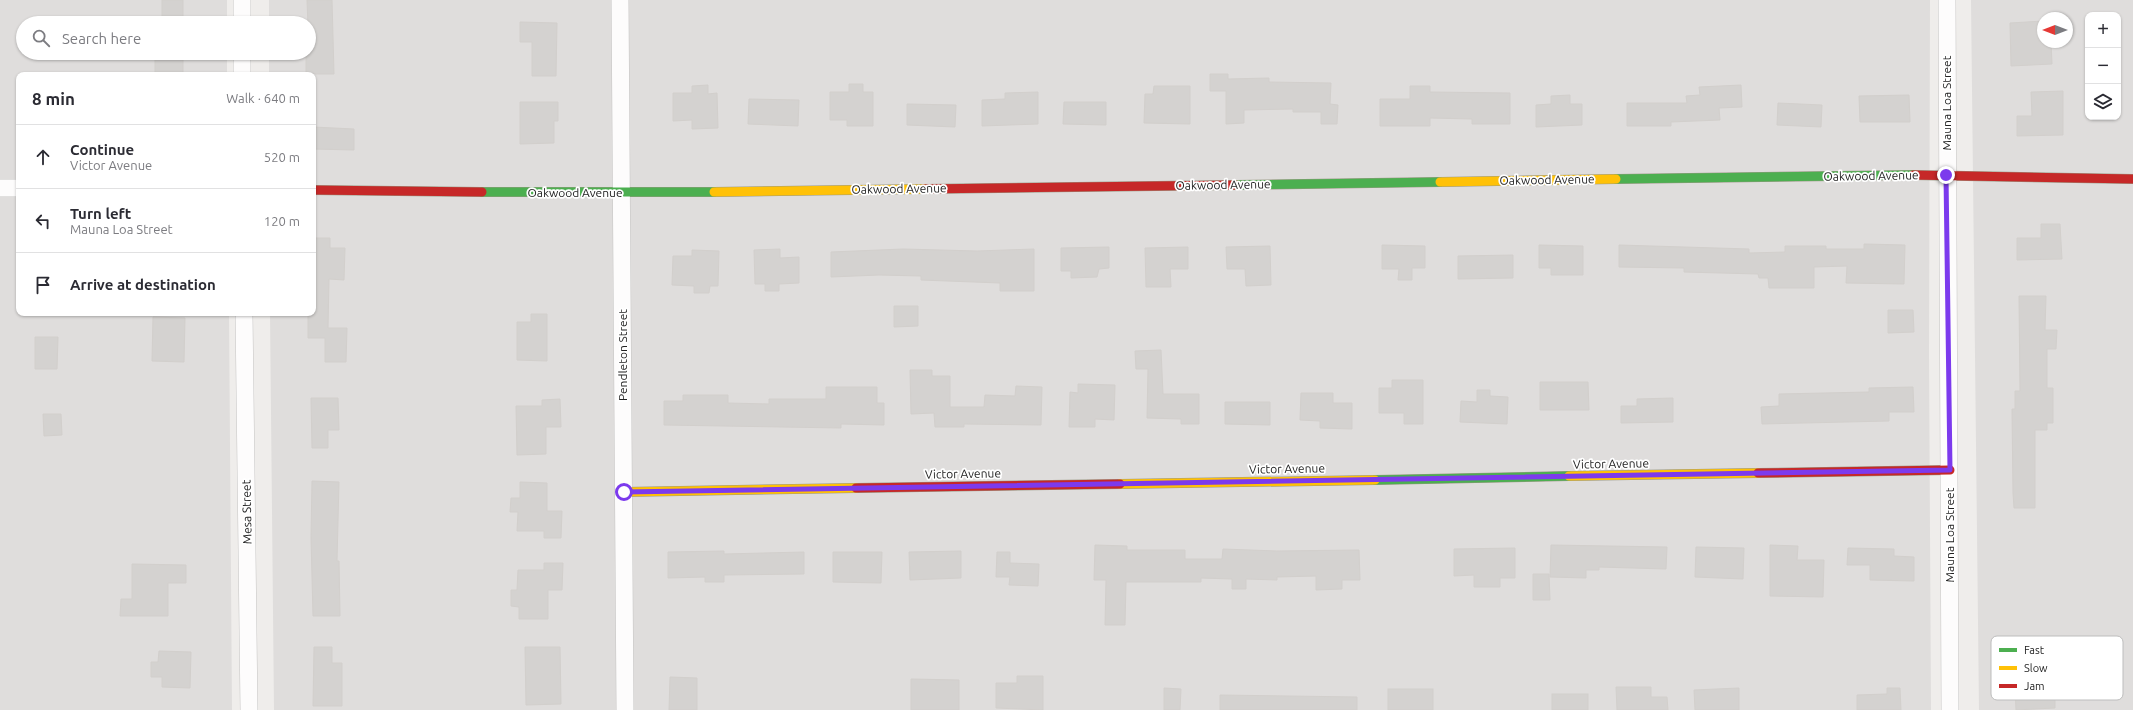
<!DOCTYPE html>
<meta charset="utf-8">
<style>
body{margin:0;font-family:Ubuntu,sans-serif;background:#f2f2f3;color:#2b2b33}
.controls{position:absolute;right:12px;top:12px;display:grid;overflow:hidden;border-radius:8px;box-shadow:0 1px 3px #0004}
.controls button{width:36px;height:36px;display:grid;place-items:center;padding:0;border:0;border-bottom:1px solid #e1e1e2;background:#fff;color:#2b2b33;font:20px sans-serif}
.compass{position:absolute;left:2037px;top:12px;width:36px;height:36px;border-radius:50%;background:#fff;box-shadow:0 1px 3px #0004;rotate:270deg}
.stop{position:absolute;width:12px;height:12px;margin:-9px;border:3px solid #7c3aed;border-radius:50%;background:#fff}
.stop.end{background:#7c3aed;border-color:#fff;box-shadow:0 1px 4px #0008}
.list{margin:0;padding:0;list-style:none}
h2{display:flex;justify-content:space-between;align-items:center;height:52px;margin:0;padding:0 16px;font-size:17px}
h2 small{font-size:13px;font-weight:400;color:#7c7c81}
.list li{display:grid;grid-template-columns:26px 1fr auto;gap:12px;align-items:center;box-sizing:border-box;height:64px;padding:0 16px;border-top:1px solid #e1e1e2}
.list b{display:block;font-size:15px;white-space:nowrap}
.list p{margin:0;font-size:13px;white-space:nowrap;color:#7c7c81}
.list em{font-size:13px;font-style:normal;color:#7c7c81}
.icon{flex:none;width:22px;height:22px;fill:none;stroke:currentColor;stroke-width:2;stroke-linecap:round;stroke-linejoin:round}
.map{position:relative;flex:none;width:2133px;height:710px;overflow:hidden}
.search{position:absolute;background:#fff;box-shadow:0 1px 3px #0004;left:16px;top:16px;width:300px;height:44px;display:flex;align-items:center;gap:10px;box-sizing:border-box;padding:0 14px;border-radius:22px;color:#7c7c81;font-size:15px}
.panel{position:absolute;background:#fff;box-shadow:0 1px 3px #0004;left:16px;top:72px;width:300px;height:244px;border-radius:8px}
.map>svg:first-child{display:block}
.residential{fill:#dfdddc;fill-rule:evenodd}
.building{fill:#d4d2d0;stroke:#d2cfcc}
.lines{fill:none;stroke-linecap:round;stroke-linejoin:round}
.street-casing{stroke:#c5c4c3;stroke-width:18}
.fast-casing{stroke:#999883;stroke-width:10}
.slow-casing{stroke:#999883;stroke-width:10}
.jam-casing{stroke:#999883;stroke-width:10}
.street{stroke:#fdfcfc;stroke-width:17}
.fast{stroke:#4caf50;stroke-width:9}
.slow{stroke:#ffc107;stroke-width:9}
.jam{stroke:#c62828;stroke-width:9}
.route{stroke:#7c3aed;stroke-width:5}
.labels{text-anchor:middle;stroke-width:3.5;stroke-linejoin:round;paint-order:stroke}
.street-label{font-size:12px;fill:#222;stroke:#fff}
.key{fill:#fff;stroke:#bdbdbd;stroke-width:1}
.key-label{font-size:11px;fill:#222}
</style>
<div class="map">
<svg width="2133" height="710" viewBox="0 0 2133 710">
<rect width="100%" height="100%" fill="#efedeb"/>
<!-- residential -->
<g class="residential">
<path d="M0,0H227V23H23V53H227V75H19V313H229L232,710H0Z"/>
<path d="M269,0H1930L1929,354L1931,710H274L270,313H313V75H269V53H309V23H269Z"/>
<path d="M1971,0H2133V710H1979ZM2088,15H2118V117H2088ZM2043,18H2067V42H2043Z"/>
</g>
<!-- building -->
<g class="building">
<rect x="162" y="0" width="21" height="23"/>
<path d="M307,0H332L334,74H306V53H309Z"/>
<path d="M2043,21V42H2051L2052,64L2011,66L2010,23Z"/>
<path d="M520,22L557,23L556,76H532V42H520Z"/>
<rect x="155" y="53" width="28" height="22"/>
<path d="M1210,74H1228V79L1269,78V82L1331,83L1330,104L1338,105L1337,124H1321V112H1293V109L1244,110V123L1226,124V91H1210Z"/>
<path d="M849,84H863V92H873V126H847V120H830V92H849Z"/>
<path d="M708,85V94L717,93L718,128L692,129V120L673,121V93H692V86Z"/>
<path d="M1741,85L1742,107L1719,108L1720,120L1671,122V126H1627V103H1687L1686,96L1700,95L1699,87Z"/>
<path d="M1154,86H1190V124L1144,123L1145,94H1153Z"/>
<path d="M1410,86H1430V92L1510,93V124H1472V119L1430,118V126H1380V99H1410Z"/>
<path d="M2063,91V135L2017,136V116H2032L2031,92Z"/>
<path d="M1038,92V124L982,126V100L1005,99V93Z"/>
<path d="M1570,95V104H1582V125L1536,127V105L1551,104V96Z"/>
<path d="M1909,95L1910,122H1860L1859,96Z"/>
<path d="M749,99L799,100L798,126L748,124Z"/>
<path d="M520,102H558V121H554V143L520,144Z"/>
<path d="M1064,102H1106V125L1063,124Z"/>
<path d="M1778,103L1822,105L1821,127L1777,125Z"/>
<path d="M907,104L956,105L955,127L907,125Z"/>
<path d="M313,127L354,129V150L313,149Z"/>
<path d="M2041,224H2060L2062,259L2017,260V238H2041Z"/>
<path d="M313,238H330V248H345L344,280L329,279L328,328H347L346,362H325V338H308V313H313Z"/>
<path d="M1864,244L1905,245L1904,284L1846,283L1847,266L1814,267V288H1769L1768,278H1759L1758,274L1684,272V268L1619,267V245L1749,249V253L1785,252V246H1826V249H1864Z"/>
<path d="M1382,245L1425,246V268H1412V280H1398L1399,269H1382Z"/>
<path d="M1539,245L1583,246V275H1551V268H1539Z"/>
<path d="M1270,246L1271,285L1246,286L1245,269H1227L1226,247Z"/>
<path d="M1109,247V268L1099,269L1097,277L1071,278V271H1061V248Z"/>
<path d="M1188,247V269H1170L1171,287H1146L1145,248Z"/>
<path d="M780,249V258L799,257V283L779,284V291H765V284H755L754,250Z"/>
<path d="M903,249L977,251L1034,249V291H1000V283L921,280V276L879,275L831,277V252Z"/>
<path d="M692,250L719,251L718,286H710L709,293H694V286L672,285L673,256H692Z"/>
<path d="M1513,255V278L1458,279V256Z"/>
<path d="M2019,296H2046L2045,330H2057L2056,349H2047V388H2053V423H2047V430H2035V508H2014L2013,493L2012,409H2015V391H2020Z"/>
<path d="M894,306H918V326L894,327Z"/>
<path d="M1888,310H1913L1914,332L1888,333Z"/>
<path d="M531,314H547V361L517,360V322H531Z"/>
<path d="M153,317L185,318L184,362L152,361Z"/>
<path d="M35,337H58L57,369H35Z"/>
<path d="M1161,350L1163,394H1199V424H1181V419L1147,418L1148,369H1136L1135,351Z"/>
<path d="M910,370H932V376H950V407H984L985,395L1015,396L1016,386L1042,387L1041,425L964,424V427H935L934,413L911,414Z"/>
<path d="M1392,380H1423V424H1404V413H1379V388H1392Z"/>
<path d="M1540,382H1588L1589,410H1540Z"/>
<path d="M1078,384L1115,385L1114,420L1095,419V427H1069L1070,392L1078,393Z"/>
<path d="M826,387H877V403H884V425L841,424V428L664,425V401H683V395H728V403L769,404V399H826Z"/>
<path d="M1913,387L1914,412H1889V421L1762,424L1761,407L1779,406V394L1869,392V388Z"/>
<path d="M1477,390H1490V396L1508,397L1507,424L1460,422L1461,401L1477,402Z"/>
<path d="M1301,393H1333V403H1352V429L1320,428V421L1300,420Z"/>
<path d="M311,398H338L339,430H328V448H312Z"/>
<path d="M1673,398V422L1621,423V406H1637V399Z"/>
<path d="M560,399L561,427H546V454L517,455L516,406H542V400Z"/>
<path d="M1225,402H1270V425L1225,424Z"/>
<path d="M43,414H61L62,435L44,436Z"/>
<path d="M312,481L339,482L337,561H339L340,616H313L311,537Z"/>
<path d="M520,482L547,483V511H562L561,538H544V531H517L518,512H510L511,498H520Z"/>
<path d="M1095,545L1127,546V550H1185V559H1222L1223,549L1277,551L1359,550L1360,580H1342V589L1316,590V576L1277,577V580L1246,579V589H1232V579L1201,578V582H1126L1125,625H1105L1106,580H1094Z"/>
<path d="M1551,545L1667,547L1666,569L1599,567V570H1586V578L1550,577Z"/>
<path d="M1770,545L1798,546L1797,560H1824L1823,597L1770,596Z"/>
<path d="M1696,547L1744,548L1743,579L1695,577Z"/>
<path d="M1515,548V578H1500V587H1474V575L1454,576V549Z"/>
<path d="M1848,548L1894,549V556L1914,557V581L1870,580V565H1847Z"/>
<path d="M724,551V554L804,552V574L724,575V582H705V577L668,578V552Z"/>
<path d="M961,551V578L910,580L909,552Z"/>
<path d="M833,552H882L881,583L833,582Z"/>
<path d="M997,552H1010V563L1039,564L1038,586L1009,585L1010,577H996Z"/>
<path d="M544,563H563L562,590H548V619H519V607L511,606V590H517L518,570H544Z"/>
<path d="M132,564L186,565V583H168V616H120L121,599H132Z"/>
<path d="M1533,574H1549L1550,600H1533Z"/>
<path d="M314,647H332V663H342V706H313Z"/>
<path d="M525,647H560L561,704L526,705Z"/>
<path d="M159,651L191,652L190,688L162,687V677H151V662H158Z"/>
<path d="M1017,676H1043V710L996,708V683H1017Z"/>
<path d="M670,677L697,678V710H669Z"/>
<path d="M911,679L959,680V710H911Z"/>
<path d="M1616,687H1651V697H1667L1668,710H1617Z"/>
<path d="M2055,687V708L2016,710L2015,688Z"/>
<path d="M1164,688L1181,689L1180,710H1164Z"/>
<path d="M1739,688V710H1695L1694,690Z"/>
<path d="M1887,688H1900L1901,710H1857V695L1887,694Z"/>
<rect x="1388" y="689" width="45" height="21"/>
<rect x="1552" y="694" width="36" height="16"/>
<path d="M1220,695L1357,697V710H1220Z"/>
</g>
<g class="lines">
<defs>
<g id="street">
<path d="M242,0V23"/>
<path d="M620,0L625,710"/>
<path d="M1947,0L1950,710"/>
<path d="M242,53V75"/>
<path d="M0,188H19"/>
<path d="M244,313L249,710"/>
</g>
<g id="fast">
<path d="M1616,179L1913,175"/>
<path d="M1236,185L1440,182"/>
<path d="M482,192H714"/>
<path d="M1375,480L1569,476"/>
</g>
<g id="slow">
<path d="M1440,182L1616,179"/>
<path d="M714,192L924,189"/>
<path d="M1569,476L1758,473"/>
<path d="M1120,484L1375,480"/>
<path d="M624,492L856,488"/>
</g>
<g id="jam">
<path d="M1913,175L2133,179"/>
<path d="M924,189L1236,185"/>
<path d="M313,190L482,192"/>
<path d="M1758,473L1950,470"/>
<path d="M856,488L1120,484"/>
</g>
</defs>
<!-- street casing -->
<use href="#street" class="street-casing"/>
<!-- fast casing -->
<use href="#fast" class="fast-casing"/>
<!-- slow casing -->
<use href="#slow" class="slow-casing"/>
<!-- jam casing -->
<use href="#jam" class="jam-casing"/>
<!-- street -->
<use href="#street" class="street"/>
<!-- fast -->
<use href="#fast" class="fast"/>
<!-- slow -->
<use href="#slow" class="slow"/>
<!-- jam -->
<use href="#jam" class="jam"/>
</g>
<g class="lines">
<!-- route -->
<path class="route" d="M624,492L1950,470L1946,175"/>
</g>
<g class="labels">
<!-- street labels -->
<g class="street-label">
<text transform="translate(1947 103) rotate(-90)" y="4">Mauna Loa Street</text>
<text transform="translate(1871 176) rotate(-1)" y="4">Oakwood Avenue</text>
<text transform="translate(1547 180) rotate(-1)" y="4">Oakwood Avenue</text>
<text transform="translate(1223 185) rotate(-1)" y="4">Oakwood Avenue</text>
<text transform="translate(899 189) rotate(-1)" y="4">Oakwood Avenue</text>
<text x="575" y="197">Oakwood Avenue</text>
<text transform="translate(623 355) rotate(-90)" y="4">Pendleton Street</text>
<text transform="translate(1611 464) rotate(-1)" y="4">Victor Avenue</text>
<text transform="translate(1287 469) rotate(-1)" y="4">Victor Avenue</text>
<text transform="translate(963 474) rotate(-1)" y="4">Victor Avenue</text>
<text transform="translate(247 512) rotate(-91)" y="4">Mesa Street</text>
<text transform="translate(1950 535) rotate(-90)" y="4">Mauna Loa Street</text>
</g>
</g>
<!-- legend -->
<rect x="1991" y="636" width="132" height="64" rx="6" class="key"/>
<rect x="1999" y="648" width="18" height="4" fill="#4caf50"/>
<rect x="1999" y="666" width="18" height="4" fill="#ffc107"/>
<rect x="1999" y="684" width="18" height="4" fill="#c62828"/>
<g class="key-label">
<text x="2024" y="654">Fast</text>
<text x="2024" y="672">Slow</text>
<text x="2024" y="690">Jam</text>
</g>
</svg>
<div class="controls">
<button>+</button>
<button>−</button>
<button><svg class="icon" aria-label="layers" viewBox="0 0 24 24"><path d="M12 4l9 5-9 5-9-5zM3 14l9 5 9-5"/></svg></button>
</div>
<svg class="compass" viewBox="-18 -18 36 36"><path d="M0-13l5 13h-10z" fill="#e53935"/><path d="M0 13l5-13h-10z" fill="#7c7c81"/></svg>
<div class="stop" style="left:624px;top:492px"></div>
<div class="stop end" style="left:1946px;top:175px"></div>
<div class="search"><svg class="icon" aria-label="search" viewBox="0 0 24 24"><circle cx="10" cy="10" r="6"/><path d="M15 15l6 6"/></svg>Search here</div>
<section class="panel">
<h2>8 min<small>Walk · 640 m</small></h2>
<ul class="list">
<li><svg class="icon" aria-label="ahead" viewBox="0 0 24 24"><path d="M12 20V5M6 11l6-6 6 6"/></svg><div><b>Continue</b><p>Victor Avenue</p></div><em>520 m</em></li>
<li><svg class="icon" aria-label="left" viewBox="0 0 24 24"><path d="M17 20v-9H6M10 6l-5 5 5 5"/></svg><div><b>Turn left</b><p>Mauna Loa Street</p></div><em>120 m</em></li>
<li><svg class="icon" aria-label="arrive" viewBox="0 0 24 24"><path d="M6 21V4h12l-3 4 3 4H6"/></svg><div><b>Arrive at destination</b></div></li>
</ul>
</section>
</div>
